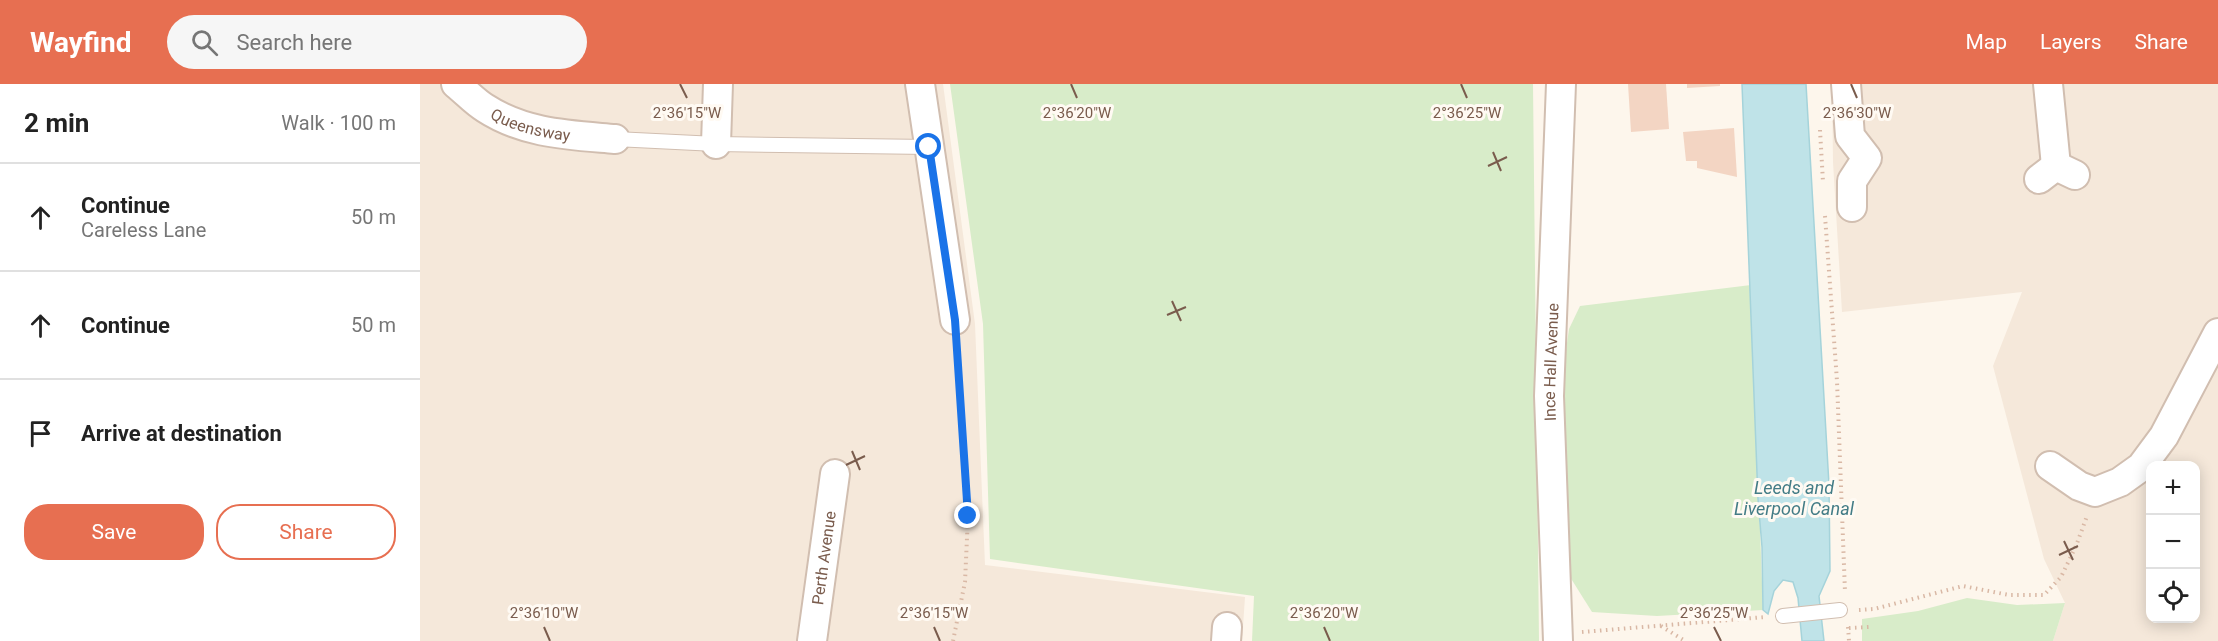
<!DOCTYPE html>
<meta charset="utf-8">
<style>
body{margin:0;font-family:Roboto,sans-serif;background:#f6f6f6;color:#222}
.controls{position:absolute;right:18px;bottom:18px;display:grid;overflow:hidden;border-radius:12px;box-shadow:0 3px 15px #0003}
.controls button{width:54px;height:54px;display:grid;place-items:center;padding:0;border:0;border-bottom:2px solid #e0e0e0;background:#fff;color:#222;font:30px sans-serif}
.stop{position:absolute;width:18px;height:18px;margin:-14px;border:4px solid #1a73e8;border-radius:50%;background:#fff}
.stop.end{background:#1a73e8;border-color:#fff;box-shadow:0 2px 6px #0008}
.list{margin:0;padding:0;list-style:none}
h2{display:flex;justify-content:space-between;align-items:center;height:78px;margin:0;padding:0 24px;font-size:26px}
h2 small{font-size:20px;font-weight:400;color:#767676}
.list li{display:grid;grid-template-columns:39px 1fr auto;gap:18px;align-items:center;box-sizing:border-box;height:108px;padding:0 24px;border-top:2px solid #e0e0e0}
.list b{display:block;font-size:22px;white-space:nowrap}
.list p{margin:0;font-size:20px;white-space:nowrap;color:#767676}
.list em{font-size:20px;font-style:normal;color:#767676}
.actions{display:flex;gap:12px;padding:18px 24px}
.actions a{flex:1;padding:14px 0;border:2px solid #e76f51;border-radius:24px;text-align:center;font-size:21px;color:#e76f51}
.actions .main{background:#e76f51;color:#fff}
.icon{flex:none;width:33px;height:33px;fill:none;stroke:currentColor;stroke-width:2;stroke-linecap:round;stroke-linejoin:round}
.map{position:relative;flex:none;width:1798px;height:557px;overflow:hidden}
header{display:flex;align-items:center;gap:36px;box-sizing:border-box;height:84px;padding:0 30px;background:#e76f51;color:#fff}
header strong{font-size:28px}
nav{display:flex;gap:33px;margin-inline-start:auto;font-size:21px}
.search{width:420px;height:54px;background:#f6f6f6;display:flex;align-items:center;gap:15px;box-sizing:border-box;padding:0 21px;border-radius:33px;color:#767676;font-size:22px}
main{display:flex}
aside{flex:1;background:#fff}
.map>svg:first-child{display:block}
.residential{fill:#f5e8da;fill-rule:evenodd}
.green{fill:#d8ecc9}
.water{fill:#bfe3e8;stroke:#a5d3da;stroke-width:1.5}
.building{fill:#f3d5c3}
.lines{fill:none;stroke-linecap:round;stroke-linejoin:round}
.service-casing{stroke:#d1beb0;stroke-width:16}
.minor-casing{stroke:#d1beb0;stroke-width:32}
.path{stroke:#d9b8a5;stroke-width:4;stroke-dasharray:1.5 4.5;stroke-linecap:butt}
.service{stroke:#fff;stroke-width:14}
.minor{stroke:#fff;stroke-width:28}
.route{stroke:#1a73e8;stroke-width:8}
.ticks{fill:none;stroke:#7a5c4d;stroke-width:2}
.labels{text-anchor:middle;stroke-width:6;stroke-linejoin:round;paint-order:stroke}
.street-label{font-size:16px;fill:#7a5c4d;stroke:#fffaf3}
.water-label{font-size:18px;font-style:italic;fill:#437c86;stroke:#fffaf3}
.ticks-label{font-size:15px;text-anchor:middle;fill:#7a5c4d;stroke:#fffaf3;stroke-width:6;stroke-linejoin:round;paint-order:stroke}
</style>
<header>
<strong>Wayfind</strong>
<div class="search"><svg class="icon" aria-label="search" viewBox="0 0 24 24"><circle cx="10" cy="10" r="6"/><path d="M15 15l6 6"/></svg>Search here</div>
<nav><a>Map</a><a>Layers</a><a>Share</a></nav>
</header>
<main>
<aside>
<h2>2 min<small>Walk · 100 m</small></h2>
<ul class="list">
<li><svg class="icon" aria-label="ahead" viewBox="0 0 24 24"><path d="M12 20V5M6 11l6-6 6 6"/></svg><div><b>Continue</b><p>Careless Lane</p></div><em>50 m</em></li>
<li><svg class="icon" aria-label="ahead" viewBox="0 0 24 24"><path d="M12 20V5M6 11l6-6 6 6"/></svg><div><b>Continue</b></div><em>50 m</em></li>
<li><svg class="icon" aria-label="arrive" viewBox="0 0 24 24"><path d="M6 21V4h12l-3 4 3 4H6"/></svg><div><b>Arrive at destination</b></div></li>
</ul>
<div class="actions"><a class="main">Save</a><a>Share</a></div>
</aside>
<div class="map">
<svg width="1798" height="557" viewBox="0 0 1798 557">
<rect width="100%" height="100%" fill="#fdf6ec"/>
<!-- residential -->
<g class="residential">
<path d="M0,0H523L555,240L565,481L825,513L822,557H0Z"/>
<path d="M1412,0H1798V557H1633L1645,519L1624,475L1573,282L1602,208L1422,228L1413,78ZM1730,382H1776V534H1730Z"/>
</g>
<!-- green -->
<g class="green">
<path d="M530,0H1113L1119,557H832L834,512L570,475L563,240Z"/>
<path d="M1331,201L1343,526L1237,532L1172,528L1145,485L1137,327L1149,245L1160,222Z"/>
<path d="M1547,514L1597,521L1645,519L1633,557H1442V535L1498,527Z"/>
</g>
<!-- water -->
<path class="water" d="M1322,0H1386L1409,401L1410,487L1399,512L1404,557H1382L1378,514L1373,498L1363,496L1354,507L1348,530L1343,526L1342,463L1338,415Z"/>
<!-- building -->
<g class="building">
<path d="M1208,0H1246L1249,45L1211,48Z"/>
<path d="M1267,0H1300V2L1267,4Z"/>
<path d="M1314,44L1317,93L1277,84V77H1266L1263,48Z"/>
</g>
<g class="lines">
<defs>
<g id="service">
<path d="M195,55L296,60L509,63"/>
<path d="M1363,532L1420,526"/>
</g>
<g id="minor">
<path id="s1" d="M36,0C46,8 55,18 65,24C105,50 149,51 195,55"/>
<path d="M500,0L535,236"/>
<path d="M1426,0L1430,52L1447,74L1432,97V123"/>
<path d="M1628,0L1636,82"/>
<path d="M296,60L298,0"/>
<path d="M1619,95L1636,82L1655,91"/>
<path d="M1630,382L1659,402L1675,408L1700,398L1721,383L1744,352L1798,249"/>
<path id="s2" d="M392,557L415,390"/>
<path d="M806,557L807,543"/>
<path id="s3" d="M1138,557L1129,312L1141,0"/>
</g>
</defs>
<!-- service casing -->
<use href="#service" class="service-casing"/>
<!-- minor casing -->
<use href="#minor" class="minor-casing"/>
<!-- path -->
<g class="path">
<path d="M1400,46L1403,98"/>
<path d="M1405,132L1417,297L1425,508"/>
<path d="M1439,526L1454,525L1543,502L1589,511H1624L1641,493L1656,462L1667,432"/>
<path d="M1241,542L1265,557"/>
<path d="M1428,543L1429,557"/>
<path d="M1429,544L1449,543"/>
<path d="M1162,548L1346,533"/>
<path d="M533,557L545,498L548,432L537,260"/>
</g>
<!-- service -->
<use href="#service" class="service"/>
<!-- minor -->
<use href="#minor" class="minor"/>
</g>
<g class="lines">
<!-- route -->
<path class="route" d="M509,63L535,236L548,432"/>
</g>
<!-- ticks -->
<path class="ticks" d="M260,0L267,14M651,0L657,14M1041,0L1047,14M1431,0L1437,14M1073,68L1081,87M1068,82L1087,73M752,217L761,237M747,231L766,223M432,367L440,386M426,381L445,372M1644,457L1653,476M1639,471L1658,462M124,543L130,557M514,543L520,557M904,543L910,557M1294,543L1301,557"/>
<g class="labels">
<!-- street labels -->
<g class="street-label">
<text dy="6" stroke="none"><textPath href="#s1" startOffset="87">Queensway</textPath></text>
<text dy="6" stroke="none"><textPath href="#s3" startOffset="279">Ince Hall Avenue</textPath></text>
<text dy="6" stroke="none"><textPath href="#s2" startOffset="84">Perth Avenue</textPath></text>
</g>
<!-- water labels -->
<g class="water-label">
<text x="1374" y="410">Leeds and<tspan x="1374" dy="21">Liverpool Canal</tspan></text>
</g>
</g>
<g class="ticks-label">
<text x="267" y="34">2°36'15"W</text>
<text x="657" y="34">2°36'20"W</text>
<text x="1047" y="34">2°36'25"W</text>
<text x="1437" y="34">2°36'30"W</text>
<text x="124" y="534">2°36'10"W</text>
<text x="514" y="534">2°36'15"W</text>
<text x="904" y="534">2°36'20"W</text>
<text x="1294" y="534">2°36'25"W</text>
</g>
</svg>
<div class="controls">
<button>+</button>
<button>−</button>
<button><svg class="icon" aria-label="locate" viewBox="0 0 24 24"><circle cx="12" cy="12" r="6"/><path d="M12 2v4M12 18v4M2 12h4M18 12h4"/></svg></button>
</div>
<div class="stop" style="left:509px;top:63px"></div>
<div class="stop end" style="left:548px;top:432px"></div>
</div>
</main>
